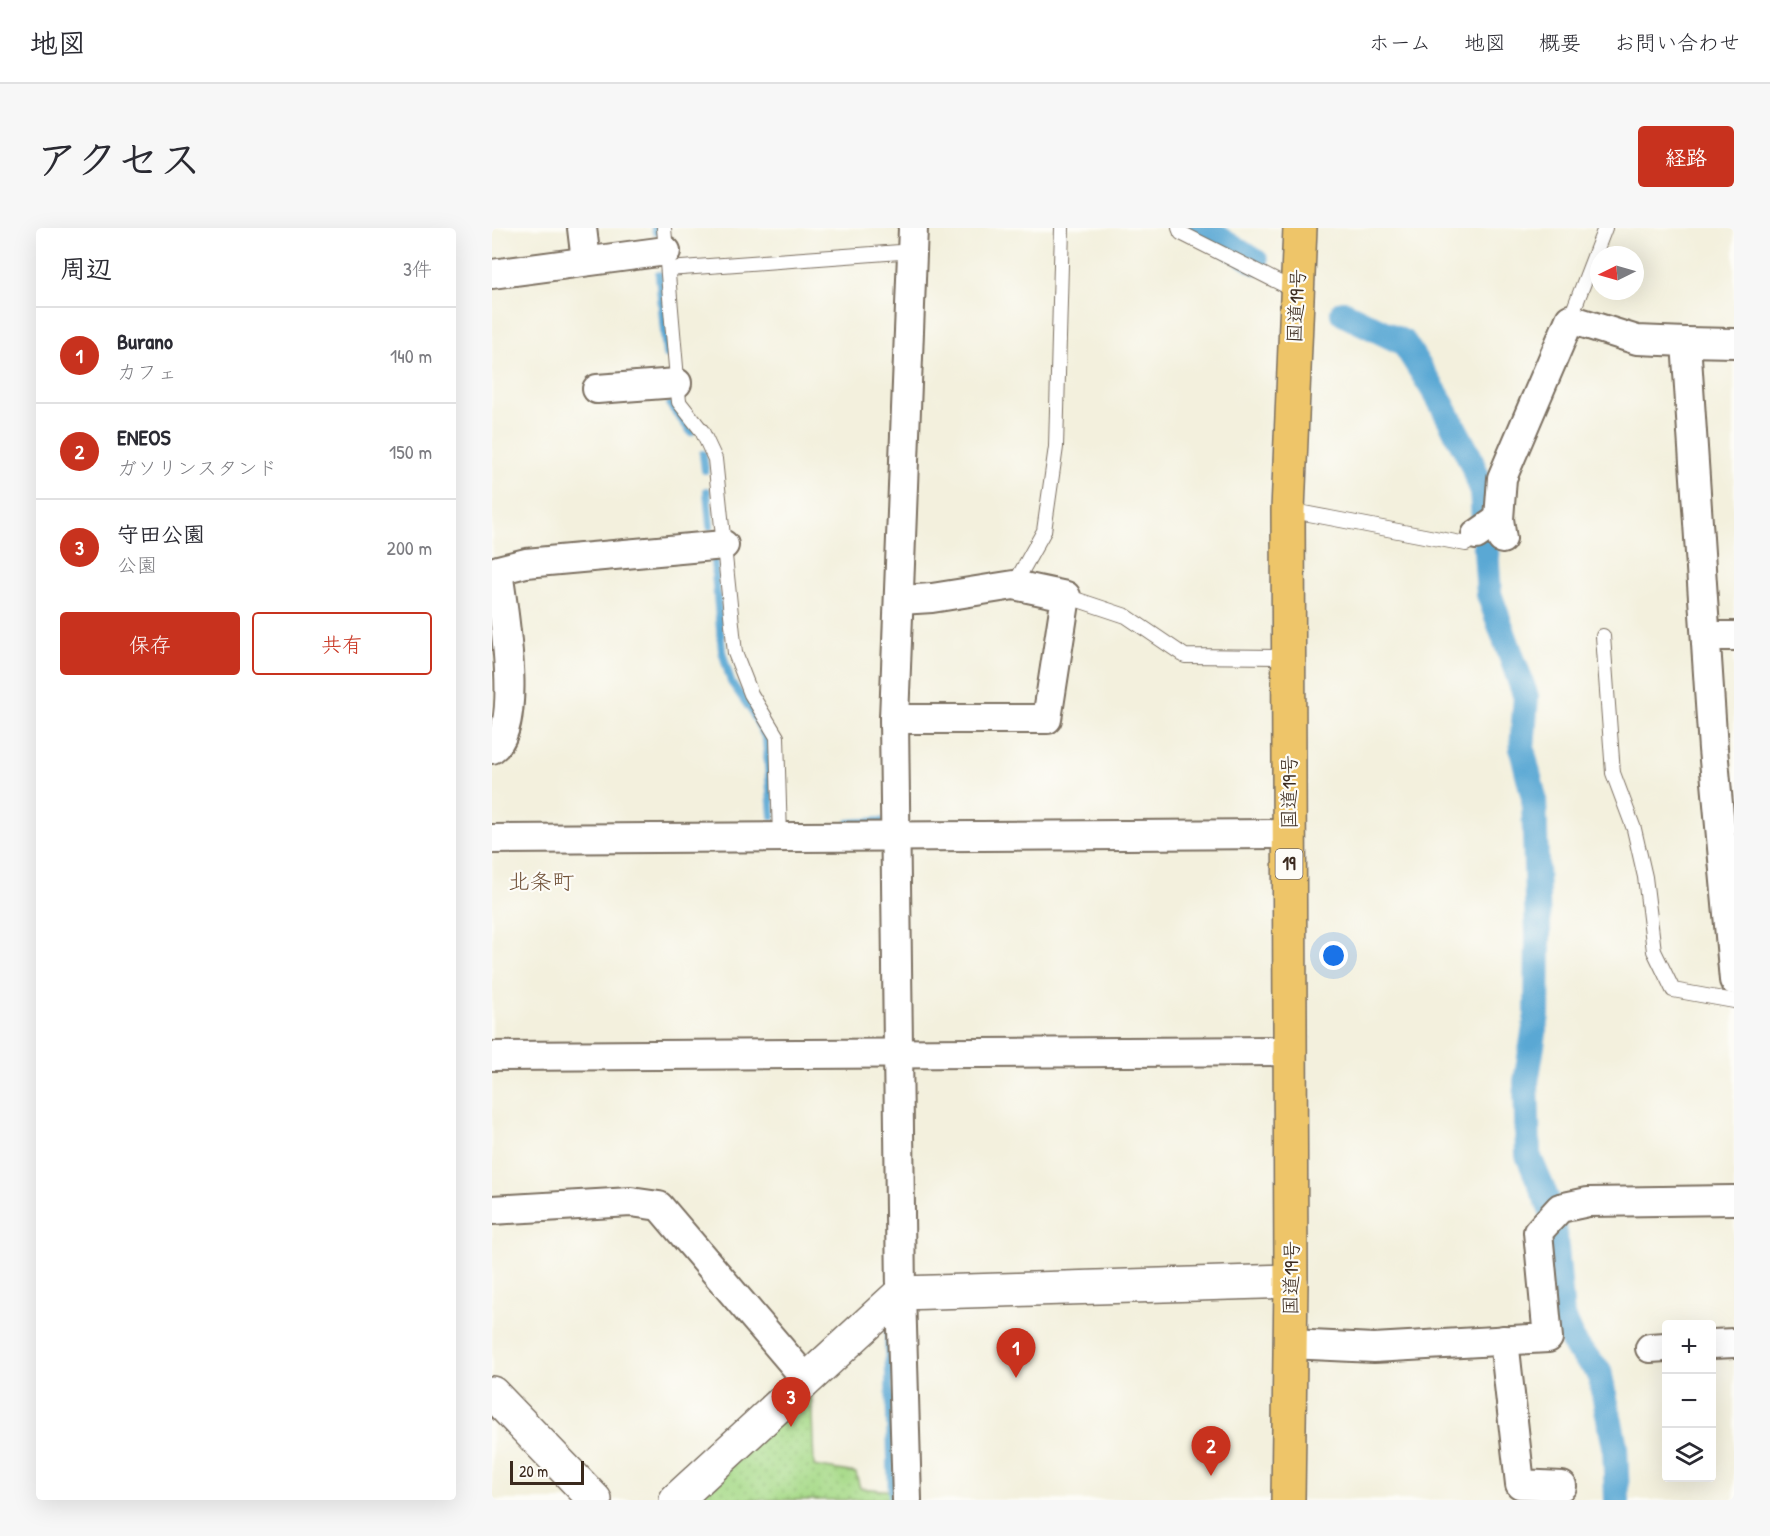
<!DOCTYPE html>
<html lang="ja">
<meta charset="utf-8">
<style>
body{margin:0;font-family:"Patrick Hand","Klee One",sans-serif;background:#f7f7f7;color:#2b2b33}
.controls{position:absolute;right:18px;bottom:18px;display:grid;overflow:hidden;border-radius:6px;box-shadow:0 6px 24px #0002}
.controls button{width:54px;height:54px;display:grid;place-items:center;padding:0;border:0;border-bottom:2px solid #e1e1e2;background:#fff;color:#2b2b33;font:30px sans-serif}
.compass{position:absolute;left:1098px;top:18px;width:54px;height:54px;border-radius:50%;background:#fff;box-shadow:0 6px 24px #0002;rotate:265deg}
.scale{position:absolute;left:18px;bottom:15px;width:74px;box-sizing:border-box;padding-left:6px;border:3px solid #3b2a1e;border-top:0;font-size:16px;line-height:21px;white-space:nowrap;color:#3b2a1e;-webkit-text-stroke:4px #fdfcf7;paint-order:stroke}
.you{position:absolute;left:842px;top:728px;width:21px;height:21px;margin:-15px;border:4px solid #fff;border-radius:50%;background:#1a73e8;box-shadow:0 0 0 9px #1a73e833}
.badge{display:grid;place-items:center;width:39px;height:39px;border-radius:50%;background:#c8321e;color:#fff;font-size:20px;font-weight:700}
.pin{position:absolute;translate:-50% -50px;filter:drop-shadow(0 2px 3px #0008)}
.pin::after{content:'';position:absolute;top:32px;width:21px;height:18px;background:inherit;clip-path:polygon(0 0,100% 0,50% 100%)}
.list{margin:0;padding:0;list-style:none}
h2{display:flex;justify-content:space-between;align-items:center;height:78px;margin:0;padding:0 24px;font-size:26px}
h2 small{font-size:20px;font-weight:400;color:#7c7c81}
.list li{display:grid;grid-template-columns:39px 1fr auto;gap:18px;align-items:center;box-sizing:border-box;height:96px;padding:0 24px;border-top:2px solid #e1e1e2}
.list b{display:block;font-size:22px;white-space:nowrap}
.list p{margin:0;font-size:20px;white-space:nowrap;color:#7c7c81}
.list em{font-size:20px;font-style:normal;color:#7c7c81}
.actions{display:flex;gap:12px;padding:18px 24px}
.actions a{flex:1;padding:14px 0;border:2px solid #c8321e;border-radius:6px;text-align:center;font-size:21px;color:#c8321e}
.actions .main{background:#c8321e;color:#fff}
.icon{flex:none;width:33px;height:33px;fill:none;stroke:currentColor;stroke-width:2;stroke-linecap:round;stroke-linejoin:round}
.map{position:relative;flex:none;width:1242px;height:1272px;overflow:hidden;border-radius:6px}
header{display:flex;align-items:center;gap:36px;box-sizing:border-box;height:84px;padding:0 30px;background:#fff;border-bottom:2px solid #e1e1e2}
header strong{font-size:28px}
nav{display:flex;gap:33px;margin-inline-start:auto;font-size:21px}
.intro{display:flex;align-items:center;justify-content:space-between;box-sizing:border-box;height:144px;padding:0 36px}
h1{margin:0;font-size:42px}
.button{padding:15px 27px;border-radius:6px;background:#c8321e;color:#fff;font-size:21px;font-weight:700}
main{display:flex;gap:36px;padding:0 36px}
aside{flex:1;background:#fff;border-radius:6px;box-shadow:0 6px 24px #0002}
.map>svg:first-child{display:block}
.park{fill:url(#park-dots);stroke:#718254;stroke-width:1.5}
.lines{fill:none;stroke-linecap:round;stroke-linejoin:round}
.stream{stroke:#5aa8d4;stroke-width:8}
.canal{stroke:#5aa8d4;stroke-width:26}
.service-casing{stroke:#7b6f61;stroke-width:16}
.minor-casing{stroke:#7b6f61;stroke-width:32}
.tertiary-casing{stroke:#7b6f61;stroke-width:36}
.trunk-casing{stroke:#7b6f61;stroke-width:36}
.service{stroke:#fff;stroke-width:14}
.minor{stroke:#fff;stroke-width:28}
.tertiary{stroke:#fff;stroke-width:33}
.trunk{stroke:#eec569;stroke-width:33}
.labels{text-anchor:middle;stroke-width:4.5;stroke-linejoin:round;paint-order:stroke}
.shield{fill:#fdfcf7;stroke:#75695f;stroke-width:1.5}
.shield-label{font-size:18px;font-weight:bold;fill:#3b2a1e}
.street-label{font-size:20px;fill:#3b2a1e;stroke:#fdfcf7}
.quarter-label{font-size:22px;fill:#705138;stroke:#fdfcf7}
</style>
<header>
<strong>地図</strong>
<nav><a>ホーム</a><a>地図</a><a>概要</a><a>お問い合わせ</a></nav>
</header>
<div class="intro"><h1>アクセス</h1><a class="button">経路</a></div>
<main>
<aside>
<h2>周辺<small>3件</small></h2>
<ul class="list">
<li><span class="badge">1</span><div><b>Burano</b><p>カフェ</p></div><em>140 m</em></li>
<li><span class="badge">2</span><div><b>ENEOS</b><p>ガソリンスタンド</p></div><em>150 m</em></li>
<li><span class="badge">3</span><div><b>守田公園</b><p>公園</p></div><em>200 m</em></li>
</ul>
<div class="actions"><a class="main">保存</a><a>共有</a></div>
</aside>
<div class="map">
<svg width="1242" height="1272" viewBox="0 0 1242 1272">
<defs>
<pattern id="park-dots" width="8" height="8" patternUnits="userSpaceOnUse" patternTransform="scale(1.5)"><rect width="8" height="8" fill="#a7da89"/><path d="M2 2h.1M6 6h.1" fill="none" stroke="#91bb76" stroke-width="1.8" stroke-linecap="round"/></pattern>
</defs>
<rect width="100%" height="100%" fill="#fdfcf7"/>
<filter id="ink" filterUnits="userSpaceOnUse"><feTurbulence type="fractalNoise" baseFrequency=".0167" numOctaves="2"/><feDisplacementMap in="SourceGraphic" scale="12" xChannelSelector="R" yChannelSelector="G"/><feConvolveMatrix kernelMatrix="1 2 1 2 8 2 1 2 1" color-interpolation-filters="sRGB"/></filter>
<filter id="wash" filterUnits="userSpaceOnUse"><feTurbulence type="fractalNoise" baseFrequency=".008" numOctaves="4" result="noise"/><feDisplacementMap in="SourceGraphic" scale="24" xChannelSelector="R" yChannelSelector="G"/><feGaussianBlur stdDeviation="1.35" result="paint"/><feColorMatrix in="noise" values="0 0 0 0 0 0 0 0 0 0 0 0 0 0 0 0 0 1.4 0 .05"/><feComposite in="paint" operator="in"/></filter>
<g filter="url(#wash)">
<rect width="100%" height="100%" fill="#f3f0dd"/>
<!-- park -->
<path class="park" d="M319,1160L322,1238L364,1245L368,1260L402,1263V1272H199Z"/>
<g class="lines">
<!-- stream -->
<g class="stream">
<path d="M163,0L164,4"/>
<path d="M167,47L174,126"/>
<path d="M178,177L199,204"/>
<path d="M211,226L213,242"/>
<path d="M215,263L218,298"/>
<path d="M222,334L230,423L239,454L259,482L274,511L280,588"/>
<path d="M357,595L389,593"/>
<path d="M396,1103L400,1272"/>
</g>
<!-- canal -->
<g class="canal">
<path d="M709,0L764,34"/>
<path d="M851,85L912,115L946,169L978,230L990,262L997,366L1034,469L1030,521L1042,570L1046,705L1045,787L1034,854L1036,927L1061,986L1070,1089L1083,1118L1107,1143L1123,1218L1125,1272"/>
</g>
</g>
</g>
<g filter="url(#ink)">
<g class="lines">
<defs>
<g id="service">
<path d="M172,0L187,174L210,203L223,231L243,425L259,466L285,509L288,609"/>
<path d="M687,0L689,5L804,63"/>
<path d="M176,41L422,23"/>
<path d="M1078,91L1113,0"/>
<path d="M796,282L974,316L984,307"/>
<path d="M522,357L552,303L564,219L570,0"/>
<path d="M574,368L634,388L693,428L797,429"/>
<path d="M1111,408L1121,545L1142,601L1153,649L1162,723L1181,762L1242,773"/>
</g>
<g id="minor">
<path d="M90,0L94,33"/>
<path d="M0,46L174,23"/>
<path d="M1194,114L1242,115"/>
<path d="M105,161L185,155"/>
<path d="M984,307L1007,291"/>
<path d="M1010,311L1007,291L1010,250L1078,91L1145,112L1194,114L1221,521L1242,752"/>
<path d="M1214,408H1242"/>
<path d="M402,491H555L574,368L522,357L440,370L408,372"/>
<path d="M0,521C33,499 10,377 6,342L34,335L232,317"/>
<path d="M0,611L796,606"/>
<path d="M0,828L799,823"/>
<path d="M0,982L139,974L167,978L315,1152"/>
<path d="M1012,1112L1028,1256L1070,1258"/>
<path d="M798,1116L882,1120L1056,1110L1046,1004L1068,980L1096,974L1242,972"/>
<path d="M1220,1116L1242,1115"/>
<path d="M1158,1120L1174,1119"/>
<path d="M415,1272L409,1065L402,491L421,0"/>
</g>
<g id="tertiary">
<path d="M0,1165L103,1272"/>
<path d="M184,1272L409,1065L799,1053"/>
</g>
<path id="trunk" d="M796,1272L799,1053L796,282L808,0"/>
</defs>
<!-- service casing -->
<use href="#service" class="service-casing"/>
<!-- minor casing -->
<use href="#minor" class="minor-casing"/>
<!-- tertiary casing -->
<use href="#tertiary" class="tertiary-casing"/>
<!-- trunk casing -->
<use href="#trunk" class="trunk-casing"/>
<!-- service -->
<use href="#service" class="service"/>
<!-- minor -->
<use href="#minor" class="minor"/>
<!-- tertiary -->
<use href="#tertiary" class="tertiary"/>
<!-- trunk -->
<use href="#trunk" class="trunk"/>
</g>
</g>
<g class="labels">
<!-- shield labels -->
<rect class="shield" x="783.5" y="621" width="27" height="30" rx="4.5"/>
<g class="shield-label">
<text x="797" y="642">19</text>
</g>
<!-- street labels -->
<g class="street-label">
<text transform="translate(804 78) rotate(-87)" y="7">国道19号</text>
<text transform="translate(797 564) rotate(-90)" y="7">国道19号</text>
<text transform="translate(799 1050) rotate(-89)" y="7">国道19号</text>
</g>
<!-- quarter labels -->
<g class="quarter-label">
<text x="49" y="661">北条町</text>
</g>
</g>
</svg>
<div class="controls">
<button>+</button>
<button>−</button>
<button><svg class="icon" aria-label="layers" viewBox="0 0 24 24"><path d="M12 4l9 5-9 5-9-5zM3 14l9 5 9-5"/></svg></button>
</div>
<svg class="compass" viewBox="-18 -18 36 36"><path d="M0-13l5 13h-10z" fill="#e53935"/><path d="M0 13l5-13h-10z" fill="#7c7c81"/></svg>
<div class="scale">20 m</div>
<div class="you"></div>
<div class="pin badge" style="left:524px;top:1150px">1</div>
<div class="pin badge" style="left:719px;top:1248px">2</div>
<div class="pin badge" style="left:299px;top:1199px">3</div>
</div>
</main>
